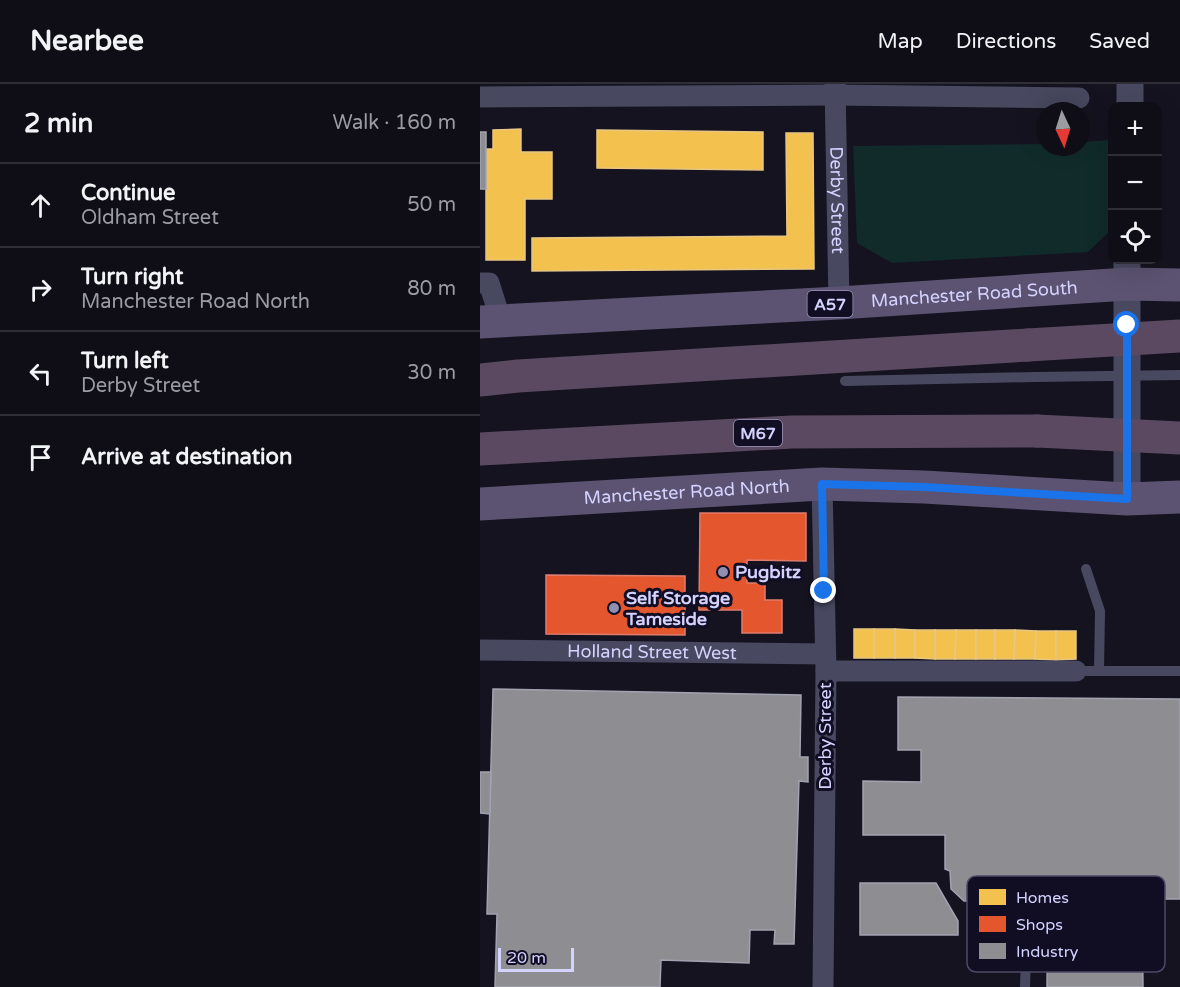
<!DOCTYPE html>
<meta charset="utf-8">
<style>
body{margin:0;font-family:"Varela Round",sans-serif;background:#181720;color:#f1f3f6}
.controls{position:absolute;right:18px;top:18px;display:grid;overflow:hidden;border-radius:12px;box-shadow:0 6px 24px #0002}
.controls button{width:54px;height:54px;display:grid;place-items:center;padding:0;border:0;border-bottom:2px solid #2f2e36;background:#0f0e17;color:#f1f3f6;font:30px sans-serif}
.compass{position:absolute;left:556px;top:18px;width:54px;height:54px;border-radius:50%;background:#0f0e17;box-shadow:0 6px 24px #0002;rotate:176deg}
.scale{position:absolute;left:18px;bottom:15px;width:76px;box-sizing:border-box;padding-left:6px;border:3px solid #d4d2ff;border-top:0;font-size:16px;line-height:21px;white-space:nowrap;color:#d4d2ff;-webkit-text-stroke:4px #110e24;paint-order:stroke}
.stop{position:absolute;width:18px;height:18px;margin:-14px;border:4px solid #1a73e8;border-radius:50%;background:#fff}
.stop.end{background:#1a73e8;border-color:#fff;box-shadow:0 2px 6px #0008}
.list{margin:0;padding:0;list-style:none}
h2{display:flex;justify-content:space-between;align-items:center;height:78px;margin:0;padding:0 24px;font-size:26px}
h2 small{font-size:20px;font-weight:400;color:#9b9ca1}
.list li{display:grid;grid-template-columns:39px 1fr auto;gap:18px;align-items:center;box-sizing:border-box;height:84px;padding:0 24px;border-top:2px solid #2f2e36}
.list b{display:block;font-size:22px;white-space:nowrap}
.list p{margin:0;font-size:20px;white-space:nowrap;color:#9b9ca1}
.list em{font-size:20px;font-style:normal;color:#9b9ca1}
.icon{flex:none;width:33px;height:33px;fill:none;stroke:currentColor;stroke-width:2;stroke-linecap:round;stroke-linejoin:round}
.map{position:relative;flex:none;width:700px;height:903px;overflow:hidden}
header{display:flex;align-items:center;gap:36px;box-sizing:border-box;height:84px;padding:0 30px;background:#0f0e17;border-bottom:2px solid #2f2e36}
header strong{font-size:28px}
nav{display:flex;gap:33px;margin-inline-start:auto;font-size:21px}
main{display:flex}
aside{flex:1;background:#0f0e17}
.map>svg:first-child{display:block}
.green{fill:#112a2a}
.homes{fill:#f2c14e;stroke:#e9c683;stroke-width:1.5}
.shops{fill:#e4572e;stroke:#df7c6d;stroke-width:1.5}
.industry{fill:#8d8d92;stroke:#a2a2b3;stroke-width:1.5}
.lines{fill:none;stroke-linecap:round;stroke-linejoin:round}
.service{stroke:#484960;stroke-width:10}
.minor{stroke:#484960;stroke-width:21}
.tertiary{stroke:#484960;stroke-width:27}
.primary{stroke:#5b5371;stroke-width:33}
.motorway{stroke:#5a4960;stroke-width:33}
.service-bridge{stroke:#484960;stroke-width:10}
.motorway-bridge{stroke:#5a4960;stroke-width:33}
.route{stroke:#1a73e8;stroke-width:8}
.poi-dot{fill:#918fb1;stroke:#110e24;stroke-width:2}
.labels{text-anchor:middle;stroke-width:6;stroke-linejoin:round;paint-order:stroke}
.shield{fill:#110e24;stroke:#9a97bd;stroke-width:1.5}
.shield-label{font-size:16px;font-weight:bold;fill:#d4d2ff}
.street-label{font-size:18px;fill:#d4d2ff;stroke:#110e24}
.poi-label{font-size:18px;font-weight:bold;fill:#d4d2ff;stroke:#110e24;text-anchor:start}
.key{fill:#110e24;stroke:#4c4966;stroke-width:1.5}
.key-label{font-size:16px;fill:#d4d2ff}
</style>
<header>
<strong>Nearbee</strong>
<nav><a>Map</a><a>Directions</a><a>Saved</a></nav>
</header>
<main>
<aside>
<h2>2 min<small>Walk · 160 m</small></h2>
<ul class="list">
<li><svg class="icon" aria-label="ahead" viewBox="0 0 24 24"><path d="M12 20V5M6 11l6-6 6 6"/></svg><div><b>Continue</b><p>Oldham Street</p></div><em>50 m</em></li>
<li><svg class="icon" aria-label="right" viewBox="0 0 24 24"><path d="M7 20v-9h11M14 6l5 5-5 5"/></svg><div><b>Turn right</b><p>Manchester Road North</p></div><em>80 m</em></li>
<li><svg class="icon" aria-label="left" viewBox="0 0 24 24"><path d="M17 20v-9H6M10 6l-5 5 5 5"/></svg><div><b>Turn left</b><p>Derby Street</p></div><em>30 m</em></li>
<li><svg class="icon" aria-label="arrive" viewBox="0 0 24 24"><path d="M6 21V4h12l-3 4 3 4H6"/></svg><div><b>Arrive at destination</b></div></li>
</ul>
</aside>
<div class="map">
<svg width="700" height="903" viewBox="0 0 700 903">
<rect width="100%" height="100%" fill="#14131f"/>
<!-- green -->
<path class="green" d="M629,56L632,145L608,168L412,179L377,159L373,62L565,60V63H601V58Z"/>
<!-- homes -->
<g class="homes">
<path d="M41,45V68H72V115H45V176H6V65H13V46Z"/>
<path d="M117,46L283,48V86L117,84Z"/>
<path d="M306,49H333L334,185L52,187V154L307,152Z"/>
<rect x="374" y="545" width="20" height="29"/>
<rect x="394" y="545" width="21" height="29"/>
<path d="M415,545L435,546V574H415Z"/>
<path d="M435,546H455V575L435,574Z"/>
<path d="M455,546H476L475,575H455Z"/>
<path d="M476,546H496V575H475Z"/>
<rect x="496" y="546" width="19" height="29"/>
<path d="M515,546H535L534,575H515Z"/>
<path d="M535,546L556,547L555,575H534Z"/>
<path d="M556,547H576V576L555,575Z"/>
<path d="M576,547H596V575L576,576Z"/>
</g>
<!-- shops -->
<g class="shops">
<path d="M220,429H326V477L267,476V499H285V516H302V549H262V526H219Z"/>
<path d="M66,491L205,492V551L66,550Z"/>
</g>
<!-- industry -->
<g class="industry">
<rect x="0" y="48" width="6" height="57"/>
<path d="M13,605L321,611L320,673H328V698L319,697L314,860H294L295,846H270L269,879L181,876L180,903H15L17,830H7Z"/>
<path d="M418,613L700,615V815H662L663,903H567L568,818L484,817L471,805L470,787L465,785V751H383V697L441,698V666H418Z"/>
<path d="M0,688H11L10,730L0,729Z"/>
<path d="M380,799H456L478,837V851H380Z"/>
</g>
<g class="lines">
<!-- service -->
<g class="service">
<path d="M365,297L554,293"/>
<path d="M606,485L620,527L619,587"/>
<path d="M596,587H700"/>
<path d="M545,903L547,845"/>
</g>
<!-- minor -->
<g class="minor">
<path id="s1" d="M355,0L359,219"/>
<path d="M0,13L354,11L599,14"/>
<path d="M0,199H9L21,237"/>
<path d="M342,400L346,587L343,903"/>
<path id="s2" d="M0,566L345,570"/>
<path d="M346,587H596"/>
</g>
<!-- tertiary -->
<g class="tertiary">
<path d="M650,22V0"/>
<path d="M647,415V176"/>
</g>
<!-- primary -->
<g class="primary">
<path id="s3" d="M0,238L359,219L647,200L700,201"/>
<path id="s4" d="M0,420L342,400L444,403L647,415L700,413"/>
</g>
<!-- motorway -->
<g class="motorway">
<path d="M0,296L38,292L548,261"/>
<path d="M0,365L312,348L557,347"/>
</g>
<!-- service-bridge -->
<path class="service-bridge" d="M554,293L700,291"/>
<!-- motorway-bridge -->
<g class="motorway-bridge">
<path d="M548,261L700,252"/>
<path d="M557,347L700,354"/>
</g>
</g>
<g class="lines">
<!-- route -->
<path class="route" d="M344,507L342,400L444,403L647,415V241"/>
</g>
<!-- markers -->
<g class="poi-dot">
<circle cx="243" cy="488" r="6"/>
<circle cx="134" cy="524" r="6"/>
</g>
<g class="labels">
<!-- shield labels -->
<g class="shield">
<rect x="327.5" y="207" width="45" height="26" rx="4.5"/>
<rect x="254" y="336" width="48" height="26" rx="4.5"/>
</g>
<g class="shield-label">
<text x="350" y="226">A57</text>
<text x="278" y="355">M67</text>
</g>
<!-- street labels -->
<g class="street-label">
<text dy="6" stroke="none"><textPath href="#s1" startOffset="116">Derby Street</textPath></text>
<text dy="6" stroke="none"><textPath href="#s3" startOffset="495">Manchester Road South</textPath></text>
<text dy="6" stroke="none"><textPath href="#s4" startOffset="207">Manchester Road North</textPath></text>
<text dy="6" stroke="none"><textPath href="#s2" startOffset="172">Holland Street West</textPath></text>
<text transform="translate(345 652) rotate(-90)" y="6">Derby Street</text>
</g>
<!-- poi labels -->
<g class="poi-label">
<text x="255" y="494">Pugbitz</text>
<text x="146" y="520">Self Storage<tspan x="146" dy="21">Tameside</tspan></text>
</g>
</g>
<!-- legend -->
<rect x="487" y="792" width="198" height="96" rx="9" class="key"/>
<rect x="499" y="805" width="27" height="16" fill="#f2c14e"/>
<rect x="499" y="832" width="27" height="16" fill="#e4572e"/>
<rect x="499" y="859" width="27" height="16" fill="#8d8d92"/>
<g class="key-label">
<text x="536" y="819">Homes</text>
<text x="536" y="846">Shops</text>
<text x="536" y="873">Industry</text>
</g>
</svg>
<div class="controls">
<button>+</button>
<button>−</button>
<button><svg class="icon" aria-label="locate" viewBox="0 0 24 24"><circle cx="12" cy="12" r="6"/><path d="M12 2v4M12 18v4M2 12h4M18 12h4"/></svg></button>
</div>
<svg class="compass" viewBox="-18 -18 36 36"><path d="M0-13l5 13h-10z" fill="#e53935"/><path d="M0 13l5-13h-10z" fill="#9b9ca1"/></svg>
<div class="scale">20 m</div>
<div class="stop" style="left:647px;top:241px"></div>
<div class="stop end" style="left:344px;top:507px"></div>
</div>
</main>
